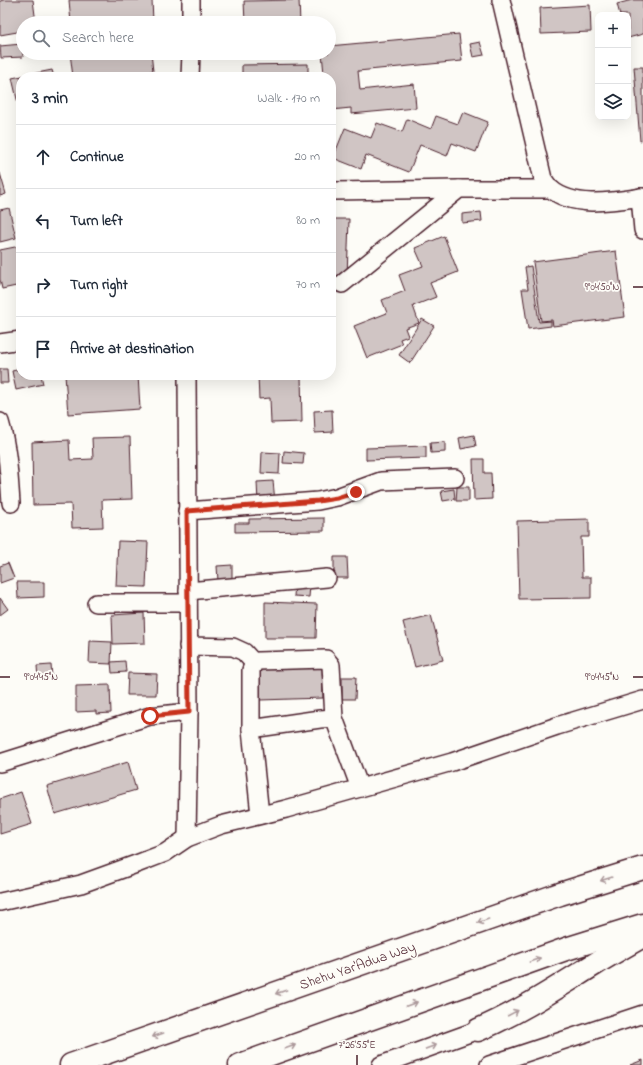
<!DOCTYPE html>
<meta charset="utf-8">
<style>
body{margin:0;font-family:"Indie Flower",sans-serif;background:#f6f6f7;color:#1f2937}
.controls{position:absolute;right:12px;top:12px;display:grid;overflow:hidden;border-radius:8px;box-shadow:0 4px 16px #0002}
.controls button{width:36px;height:36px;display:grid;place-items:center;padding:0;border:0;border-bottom:1px solid #e0e1e3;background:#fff;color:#1f2937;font:20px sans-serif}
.stop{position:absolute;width:12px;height:12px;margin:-9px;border:3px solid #c8321e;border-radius:50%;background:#fff}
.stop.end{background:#c8321e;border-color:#fff;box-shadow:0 1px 4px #0008}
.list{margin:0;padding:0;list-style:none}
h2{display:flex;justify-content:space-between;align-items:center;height:52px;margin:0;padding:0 16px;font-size:17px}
h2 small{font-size:13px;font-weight:400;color:#747a83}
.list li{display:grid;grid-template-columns:26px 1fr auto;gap:12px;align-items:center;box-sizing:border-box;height:64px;padding:0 16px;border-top:1px solid #e0e1e3}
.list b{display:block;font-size:15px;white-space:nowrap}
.list em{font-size:13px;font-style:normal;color:#747a83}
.icon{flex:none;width:22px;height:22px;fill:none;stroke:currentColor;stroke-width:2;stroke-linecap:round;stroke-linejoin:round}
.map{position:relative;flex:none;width:643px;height:1065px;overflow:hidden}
.search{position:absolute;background:#fff;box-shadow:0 4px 16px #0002;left:16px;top:16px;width:320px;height:44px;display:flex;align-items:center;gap:10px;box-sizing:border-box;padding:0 14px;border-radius:22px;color:#747a83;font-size:15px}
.panel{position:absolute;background:#fff;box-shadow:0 4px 16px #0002;left:16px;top:72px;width:320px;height:308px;border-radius:16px}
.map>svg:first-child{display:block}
.building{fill:#d0c5c4;stroke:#4a1f2b}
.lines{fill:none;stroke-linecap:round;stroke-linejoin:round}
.minor-casing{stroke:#4a1f2b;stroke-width:20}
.highway-casing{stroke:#4a1f2b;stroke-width:25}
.minor{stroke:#fdfcf7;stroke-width:17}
.highway{stroke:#fdfcf7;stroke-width:22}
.oneway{stroke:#ac999b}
.route{stroke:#c8321e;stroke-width:5}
.ticks{fill:none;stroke:#4a1f2b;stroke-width:1.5}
.labels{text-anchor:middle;stroke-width:3.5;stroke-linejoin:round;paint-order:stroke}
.street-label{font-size:14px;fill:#4a1f2b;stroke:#fdfcf7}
.ticks-label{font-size:10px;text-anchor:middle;fill:#4a1f2b;stroke:#fdfcf7;stroke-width:3.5;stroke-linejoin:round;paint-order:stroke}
</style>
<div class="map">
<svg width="643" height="1065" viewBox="0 0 643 1065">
<rect width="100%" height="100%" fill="#fdfcf7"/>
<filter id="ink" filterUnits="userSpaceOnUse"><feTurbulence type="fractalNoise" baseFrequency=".025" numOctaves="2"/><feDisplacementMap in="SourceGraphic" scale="8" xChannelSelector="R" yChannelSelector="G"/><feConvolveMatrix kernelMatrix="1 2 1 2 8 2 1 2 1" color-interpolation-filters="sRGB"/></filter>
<g filter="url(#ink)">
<!-- building -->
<g class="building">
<path d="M4,0H33L36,23H23V31L0,35V1Z"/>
<path d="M69,0H152L153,21L120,23H71Z"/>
<path d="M299,0L300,23H245L244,1Z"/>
<path d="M632,0H643V34L628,38V15H620L617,4Z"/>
<path d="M590,5L591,32L541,34L540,8Z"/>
<path d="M459,34L462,61L358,71L360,90L414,84L416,108L351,114V108L331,110V77H314V75L324,74L322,53H329V46Z"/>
<path d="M480,42L484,55L473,57L470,44Z"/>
<path d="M22,44L23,57L1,58L0,46Z"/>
<path d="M70,53H151L153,71L105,77H73Z"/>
<path d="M308,64V77H242V65Z"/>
<path d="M634,67H643V140L640,141Z"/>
<path d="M52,70L54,77H21V112H20L12,78Z"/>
<path d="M463,112L488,122L476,152L452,143L447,156L420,145L409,172L366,155L361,169L333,158L345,128L371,138L377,123L402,132L407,119L431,129L436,116L458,124Z"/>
<path d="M0,173L6,194L0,196Z"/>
<path d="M9,208L16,238L0,242V210Z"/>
<path d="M481,212L482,221L462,223V214Z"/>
<path d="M331,219H349L347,277L331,276Z"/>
<path d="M444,236L458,272L430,283L436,297L413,306L419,323L405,328L408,336L400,339L402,344L367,358L354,326L387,313L382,300L405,291L399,275L423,266L415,248Z"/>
<path d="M20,246L21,285L2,289L0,279V250Z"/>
<path d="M616,251L625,317L553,326L552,320L541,321L533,262Z"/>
<path d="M531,266L539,322L551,321V326L528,329L522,289H528L525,267Z"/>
<path d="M422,319L434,326L410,363L399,355Z"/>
<path d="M0,369H7L8,383H0Z"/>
<path d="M21,369V375H41L43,384L16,390L12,371Z"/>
<path d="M65,375H138L140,409L68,414Z"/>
<path d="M258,375H301L302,422L271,423L270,398L259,399Z"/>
<path d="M332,410L333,432L315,433L314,411Z"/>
<path d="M474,435L476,446L461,449L459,438Z"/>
<path d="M130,437L132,499L102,500L103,527L72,528L71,504L33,505L32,442L69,440L70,460L93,459L92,438Z"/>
<path d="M445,442V452L431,453L430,443Z"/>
<path d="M426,446V458L366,460V448Z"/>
<path d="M284,451L304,453L303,464L283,463Z"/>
<path d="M262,452L280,453L279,474L261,473Z"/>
<path d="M473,459H484V473H491L492,499L474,500Z"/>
<path d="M273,481L275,502L258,503L257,482Z"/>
<path d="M457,487H469V501H456Z"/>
<path d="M454,489L455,499L443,501L441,491Z"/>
<path d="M324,518V531L235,532V523H249V519Z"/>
<path d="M589,519V537H581L582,577H591V598L519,599L517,521Z"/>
<path d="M118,541L148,542L146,587L116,586Z"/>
<path d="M334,557H347L348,578H334Z"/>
<path d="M8,563L14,578L0,583V566Z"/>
<path d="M232,565V580L218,581L217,566Z"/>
<path d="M17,582H44V597L18,598Z"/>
<path d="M295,584L310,586L309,597L294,596Z"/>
<path d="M0,598L8,609L0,615Z"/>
<path d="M265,602L317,604L316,638H265Z"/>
<path d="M144,613L145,643L113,644L112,615Z"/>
<path d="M431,615L443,660L415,667L403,622Z"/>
<path d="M90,641L112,642L111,664L89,663Z"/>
<path d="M322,660L323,698L260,700L259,663Z"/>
<path d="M125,661L126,672L112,673L111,662Z"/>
<path d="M51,665L52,677L38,678L37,666Z"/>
<path d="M128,673L157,674L156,695H127Z"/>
<path d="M342,677H356L355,699H342Z"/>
<path d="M110,685L111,713L96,714V711L76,712V686Z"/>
<path d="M128,762L136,790L55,814L47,786Z"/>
<path d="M21,792L32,824L0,834V799Z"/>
<path d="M643,1060V1065H630Z"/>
</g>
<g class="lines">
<defs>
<g id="minor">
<path d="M501,0L543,179C546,182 548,187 551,189C574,209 615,201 643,197"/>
<path d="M191,23V0"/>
<path d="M190,77L191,53"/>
<path d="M335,191L459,189"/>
<path d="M640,197L643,230"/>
<path d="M342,284L459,189H551"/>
<path d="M0,343L21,340"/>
<path d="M187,375L189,712L187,838"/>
<path d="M0,422C8,449 9,475 11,503"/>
<path d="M187,511L318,501L337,497L381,481L455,478"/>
<path d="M188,591L327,578"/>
<path d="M96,603H188"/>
<path d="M188,646L233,647L244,652L254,663"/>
<path d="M251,729V670L254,663L258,661L326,659L331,665L334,718"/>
<path d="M0,763L150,716L189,712"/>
<path d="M260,815L251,729L320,719L334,718L360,788"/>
<path d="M0,902L81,884L139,863L165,853L187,838L221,825L286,809L452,762L557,726L643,700"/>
<path d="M381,1065L478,1030"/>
<path d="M489,1065L643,1014"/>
</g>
<g id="highway">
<path d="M478,1030C520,1012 556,988 595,964C611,954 627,945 643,936"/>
<path d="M71,1065L560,894L643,868"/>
<path d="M240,1065L566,949L643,925"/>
</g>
</defs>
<!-- minor casing -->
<use href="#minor" class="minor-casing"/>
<!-- highway casing -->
<use href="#highway" class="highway-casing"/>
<!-- minor -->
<use href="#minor" class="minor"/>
<!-- highway -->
<use href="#highway" class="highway"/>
</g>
<!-- one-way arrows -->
<defs><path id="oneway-shaft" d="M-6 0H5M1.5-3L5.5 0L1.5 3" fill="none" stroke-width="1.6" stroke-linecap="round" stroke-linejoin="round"/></defs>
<g class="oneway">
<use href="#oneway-shaft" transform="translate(606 879) rotate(162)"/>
<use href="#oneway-shaft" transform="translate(483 921) rotate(161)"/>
<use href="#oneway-shaft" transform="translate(535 960) rotate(-20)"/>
<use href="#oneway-shaft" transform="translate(281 992) rotate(161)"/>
<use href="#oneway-shaft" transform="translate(412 1004) rotate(-20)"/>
<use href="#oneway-shaft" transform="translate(513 1013) rotate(-28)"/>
<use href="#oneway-shaft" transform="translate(158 1035) rotate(161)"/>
<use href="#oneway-shaft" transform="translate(290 1047) rotate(-20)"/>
<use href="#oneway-shaft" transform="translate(431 1047) rotate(-20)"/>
</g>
</g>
<g class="lines" filter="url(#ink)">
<!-- route -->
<path class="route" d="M150,716L189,712L187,511L318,501L337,498L356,492"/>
</g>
<!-- ticks -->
<path class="ticks" d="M633,287H643M0,677H10M633,677H643M357,1055V1065"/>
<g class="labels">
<!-- street labels -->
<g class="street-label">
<text transform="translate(357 965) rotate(-19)" y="5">Shehu Yar'Adua Way</text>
</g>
</g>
<g class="ticks-label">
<text x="602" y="290">9°04'50"N</text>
<text x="41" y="680">9°04'45"N</text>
<text x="602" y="680">9°04'45"N</text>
<text x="357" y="1048">7°26'55"E</text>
</g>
</svg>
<div class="controls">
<button>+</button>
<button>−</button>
<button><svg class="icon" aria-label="layers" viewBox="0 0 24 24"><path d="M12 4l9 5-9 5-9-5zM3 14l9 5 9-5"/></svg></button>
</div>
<div class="stop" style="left:150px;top:716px"></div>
<div class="stop end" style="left:356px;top:492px"></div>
<div class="search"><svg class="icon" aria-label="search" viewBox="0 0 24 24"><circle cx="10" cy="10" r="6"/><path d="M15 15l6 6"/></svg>Search here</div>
<section class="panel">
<h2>3 min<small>Walk · 170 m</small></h2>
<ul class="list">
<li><svg class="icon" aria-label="ahead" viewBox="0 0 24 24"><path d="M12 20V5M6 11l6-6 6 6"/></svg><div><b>Continue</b></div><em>20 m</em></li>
<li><svg class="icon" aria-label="left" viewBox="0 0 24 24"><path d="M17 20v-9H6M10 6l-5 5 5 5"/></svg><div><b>Turn left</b></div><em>80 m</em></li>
<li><svg class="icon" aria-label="right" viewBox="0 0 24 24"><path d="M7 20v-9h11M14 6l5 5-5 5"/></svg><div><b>Turn right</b></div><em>70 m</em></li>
<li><svg class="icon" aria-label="arrive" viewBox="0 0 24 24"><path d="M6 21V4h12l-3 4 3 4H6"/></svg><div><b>Arrive at destination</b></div></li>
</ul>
</section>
</div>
